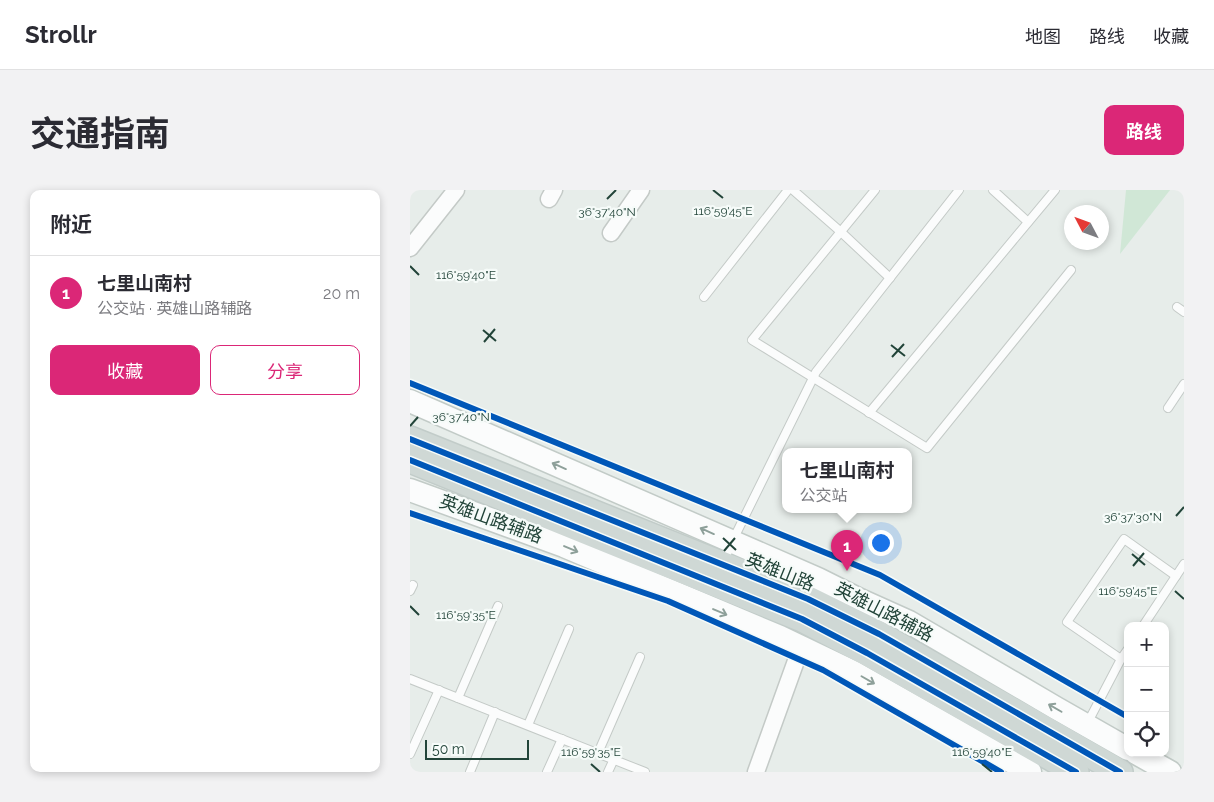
<!DOCTYPE html>
<html lang="zh">
<meta charset="utf-8">
<style>
body{margin:0;font-family:Raleway,"Noto Sans SC",sans-serif;background:#f2f2f3;color:#2b2b33}
.controls{position:absolute;right:15px;bottom:15px;display:grid;overflow:hidden;border-radius:10px;box-shadow:0 2px 8px #0003}
.controls button{width:45px;height:45px;display:grid;place-items:center;padding:0;border:0;border-bottom:1px solid #e1e1e2;background:#fff;color:#2b2b33;font:25px sans-serif}
.compass{position:absolute;left:654px;top:15px;width:45px;height:45px;border-radius:50%;background:#fff;box-shadow:0 2px 8px #0003;rotate:311deg}
.scale{position:absolute;left:15px;bottom:12px;width:104px;box-sizing:border-box;padding-left:5px;border:2px solid #224439;border-top:0;font-size:14px;line-height:18px;white-space:nowrap;color:#224439;-webkit-text-stroke:4px #f6fbf9;paint-order:stroke}
.you{position:absolute;left:470px;top:352px;width:18px;height:18px;margin:-12px;border:4px solid #fff;border-radius:50%;background:#1a73e8;box-shadow:0 0 0 8px #1a73e833}
.badge{display:grid;place-items:center;width:32px;height:32px;border-radius:50%;background:#db2777;color:#fff;font-size:16px;font-weight:700}
.pin{position:absolute;translate:-50% -41px;filter:drop-shadow(0 1px 2px #0008)}
.pin::after{content:'';position:absolute;top:26px;width:18px;height:15px;background:inherit;clip-path:polygon(0 0,100% 0,50% 100%)}
.popup{position:absolute;left:372px;top:258px;width:130px;height:65px;box-sizing:border-box;display:grid;place-content:center;border-radius:10px;background:#fff;filter:drop-shadow(0 1px 4px #0005);font-size:16px;white-space:nowrap;color:#7c7c81}
.popup b{font-size:19px;color:#2b2b33}
.popup::after{content:'';position:absolute;left:50%;top:100%;margin-left:-10px;border:10px solid transparent;border-top-color:#fff}
.list{margin:0;padding:0;list-style:none}
h2{display:flex;justify-content:space-between;align-items:center;height:65px;margin:0;padding:0 20px;font-size:21px}
h2 small{font-size:16px;font-weight:400;color:#7c7c81}
.list li{display:grid;grid-template-columns:32px 1fr auto;gap:15px;align-items:center;box-sizing:border-box;height:75px;padding:0 20px;border-top:1px solid #e1e1e2}
.list b{display:block;font-size:19px;white-space:nowrap}
.list p{margin:0;font-size:16px;white-space:nowrap;color:#7c7c81}
.list em{font-size:16px;font-style:normal;color:#7c7c81}
.actions{display:flex;gap:10px;padding:15px 20px}
.actions a{flex:1;padding:11px 0;border:1px solid #db2777;border-radius:10px;text-align:center;font-size:18px;color:#db2777}
.actions .main{background:#db2777;color:#fff}
.icon{flex:none;width:28px;height:28px;fill:none;stroke:currentColor;stroke-width:2;stroke-linecap:round;stroke-linejoin:round}
.map{position:relative;flex:none;width:774px;height:582px;overflow:hidden;border-radius:10px}
header{display:flex;align-items:center;gap:30px;box-sizing:border-box;height:70px;padding:0 25px;background:#fff;border-bottom:1px solid #e1e1e2}
header strong{font-size:24px}
nav{display:flex;gap:28px;margin-inline-start:auto;font-size:18px}
.intro{display:flex;align-items:center;justify-content:space-between;box-sizing:border-box;height:120px;padding:0 30px}
h1{margin:0;font-size:35px}
.button{padding:12px 22px;border-radius:10px;background:#db2777;color:#fff;font-size:18px;font-weight:700}
main{display:flex;gap:30px;padding:0 30px}
aside{flex:1;background:#fff;border-radius:10px;box-shadow:0 2px 8px #0003}
.map>svg:first-child{display:block}
.green{fill:#d0e7d6}
.lines{fill:none;stroke-linecap:round;stroke-linejoin:round}
.lane-casing{stroke:#c4cac7;stroke-width:10}
.street-casing{stroke:#c4cac7;stroke-width:19}
.secondary-casing{stroke:#c2cbc7;stroke-width:25}
.primary-casing{stroke:#c2ccc9;stroke-width:28}
.lane{stroke:#fbfcfc;stroke-width:8}
.street{stroke:#fbfcfc;stroke-width:16}
.secondary{stroke:#fbfcfc;stroke-width:22}
.primary{stroke:#cfd8d5;stroke-width:25}
.cycleway-casing{stroke:#f6fbf9;stroke-width:9}
.cycleway{stroke:#0057b8;stroke-width:6}
.oneway{stroke:#8ea09a}
.ticks{fill:none;stroke:#224439;stroke-width:2}
.labels{text-anchor:middle;stroke-width:4.5;stroke-linejoin:round;paint-order:stroke}
.street-label{font-size:18px;fill:#224439;stroke:#f6fbf9}
.ticks-label{font-size:12px;text-anchor:middle;fill:#224439;stroke:#f6fbf9;stroke-width:4.5;stroke-linejoin:round;paint-order:stroke}
</style>
<header>
<strong>Strollr</strong>
<nav><a>地图</a><a>路线</a><a>收藏</a></nav>
</header>
<div class="intro"><h1>交通指南</h1><a class="button">路线</a></div>
<main>
<aside>
<h2>附近<small></small></h2>
<ul class="list">
<li><span class="badge">1</span><div><b>七里山南村</b><p>公交站 · 英雄山路辅路</p></div><em>20 m</em></li>
</ul>
<div class="actions"><a class="main">收藏</a><a>分享</a></div>
</aside>
<div class="map">
<svg width="774" height="582" viewBox="0 0 774 582">
<rect width="100%" height="100%" fill="#e7edea"/>
<!-- green -->
<path class="green" d="M716,0H760L710,64Z"/>
<g class="lines">
<defs>
<g id="lane">
<path d="M383,0L431,42L480,88"/>
<path d="M465,0L342,150L517,258L661,80"/>
<path d="M583,0L618,32"/>
<path d="M294,107L378,0"/>
<path d="M767,117L774,122"/>
<path d="M758,218L774,194"/>
<path d="M459,223L645,0"/>
<path d="M313,373L322,352L406,182L549,0"/>
<path d="M0,401L3,395"/>
<path d="M733,436L774,374"/>
<path d="M711,469L657,432L714,349L766,386"/>
<path d="M0,489L235,582"/>
<path d="M48,508L88,416"/>
<path d="M678,532L711,469L718,459"/>
<path d="M118,535L159,439"/>
<path d="M188,563L230,467"/>
<path d="M0,564L29,500"/>
<path d="M60,582L85,522"/>
<path d="M137,582L152,549"/>
<path d="M198,582L204,569"/>
</g>
<g id="street">
<path d="M139,9L144,0"/>
<path d="M201,43L231,0"/>
<path d="M0,58L46,0"/>
<path d="M346,582L391,457"/>
</g>
<g id="secondary">
<path d="M0,211L408,389L450,410L499,432L646,518L718,559"/>
<path d="M0,300L154,356L370,447L445,483L620,582"/>
<path d="M726,563L760,582"/>
</g>
<g id="primary">
<path d="M0,249L398,409L469,444L710,582"/>
<path d="M0,270L392,429L457,463L666,582"/>
</g>
</defs>
<!-- lane casing -->
<use href="#lane" class="lane-casing"/>
<!-- street casing -->
<use href="#street" class="street-casing"/>
<!-- secondary casing -->
<use href="#secondary" class="secondary-casing"/>
<!-- primary casing -->
<use href="#primary" class="primary-casing"/>
<!-- lane -->
<use href="#lane" class="lane"/>
<!-- street -->
<use href="#street" class="street"/>
<!-- secondary -->
<use href="#secondary" class="secondary"/>
<!-- primary -->
<use href="#primary" class="primary"/>
<defs>
<g id="cycleway">
<path d="M0,193L470,385L718,527"/>
<path d="M0,249L398,409L469,444L710,582"/>
<path d="M0,270L392,429L457,463L666,582"/>
<path d="M0,323L258,411L413,480L591,582"/>
</g>
</defs>
<!-- cycleway casing -->
<use href="#cycleway" class="cycleway-casing"/>
<!-- cycleway -->
<use href="#cycleway" class="cycleway"/>
</g>
<!-- one-way arrows -->
<defs><path id="oneway-shaft" d="M-6 0H5M1.5-3L5.5 0L1.5 3" fill="none" stroke-width="1.6" stroke-linecap="round" stroke-linejoin="round" transform="scale(1.25)"/></defs>
<g class="oneway">
<use href="#oneway-shaft" transform="translate(149 276) rotate(-156)"/>
<use href="#oneway-shaft" transform="translate(297 341) rotate(-156)"/>
<use href="#oneway-shaft" transform="translate(161 359) rotate(23)"/>
<use href="#oneway-shaft" transform="translate(310 422) rotate(23)"/>
<use href="#oneway-shaft" transform="translate(458 490) rotate(30)"/>
<use href="#oneway-shaft" transform="translate(645 518) rotate(-150)"/>
</g>
<!-- ticks -->
<path class="ticks" d="M303,0L313,8M197,9L206,0M0,76L9,85M73,140L86,151M74,152L85,139M481,155L495,166M482,167L494,154M0,236L8,227M766,326L774,317M313,348L326,360M314,361L325,348M722,364L735,375M723,376L734,363M765,401L774,409M0,416L9,425M181,574L190,582M572,574L582,582"/>
<g class="labels">
<!-- street labels -->
<g class="street-label">
<text transform="translate(81 329) rotate(20)" y="6">英雄山路辅路</text>
<text transform="translate(370 382) rotate(22)" y="6">英雄山路</text>
<text transform="translate(474 422) rotate(27)" y="6">英雄山路辅路</text>
</g>
</g>
<g class="ticks-label">
<text x="313" y="25">116°59'45"E</text>
<text x="197" y="26">36°37'40"N</text>
<text x="56" y="89">116°59'40"E</text>
<text x="51" y="231">36°37'40"N</text>
<text x="723" y="331">36°37'30"N</text>
<text x="718" y="405">116°59'45"E</text>
<text x="56" y="429">116°59'35"E</text>
<text x="181" y="566">116°59'35"E</text>
<text x="572" y="566">116°59'40"E</text>
</g>
</svg>
<div class="controls">
<button>+</button>
<button>−</button>
<button><svg class="icon" aria-label="locate" viewBox="0 0 24 24"><circle cx="12" cy="12" r="6"/><path d="M12 2v4M12 18v4M2 12h4M18 12h4"/></svg></button>
</div>
<svg class="compass" viewBox="-18 -18 36 36"><path d="M0-13l5 13h-10z" fill="#e53935"/><path d="M0 13l5-13h-10z" fill="#7c7c81"/></svg>
<div class="scale">50 m</div>
<div class="you"></div>
<div class="pin badge" style="left:437px;top:381px">1</div>
<div class="popup"><b>七里山南村</b>公交站</div>
</div>
</main>
